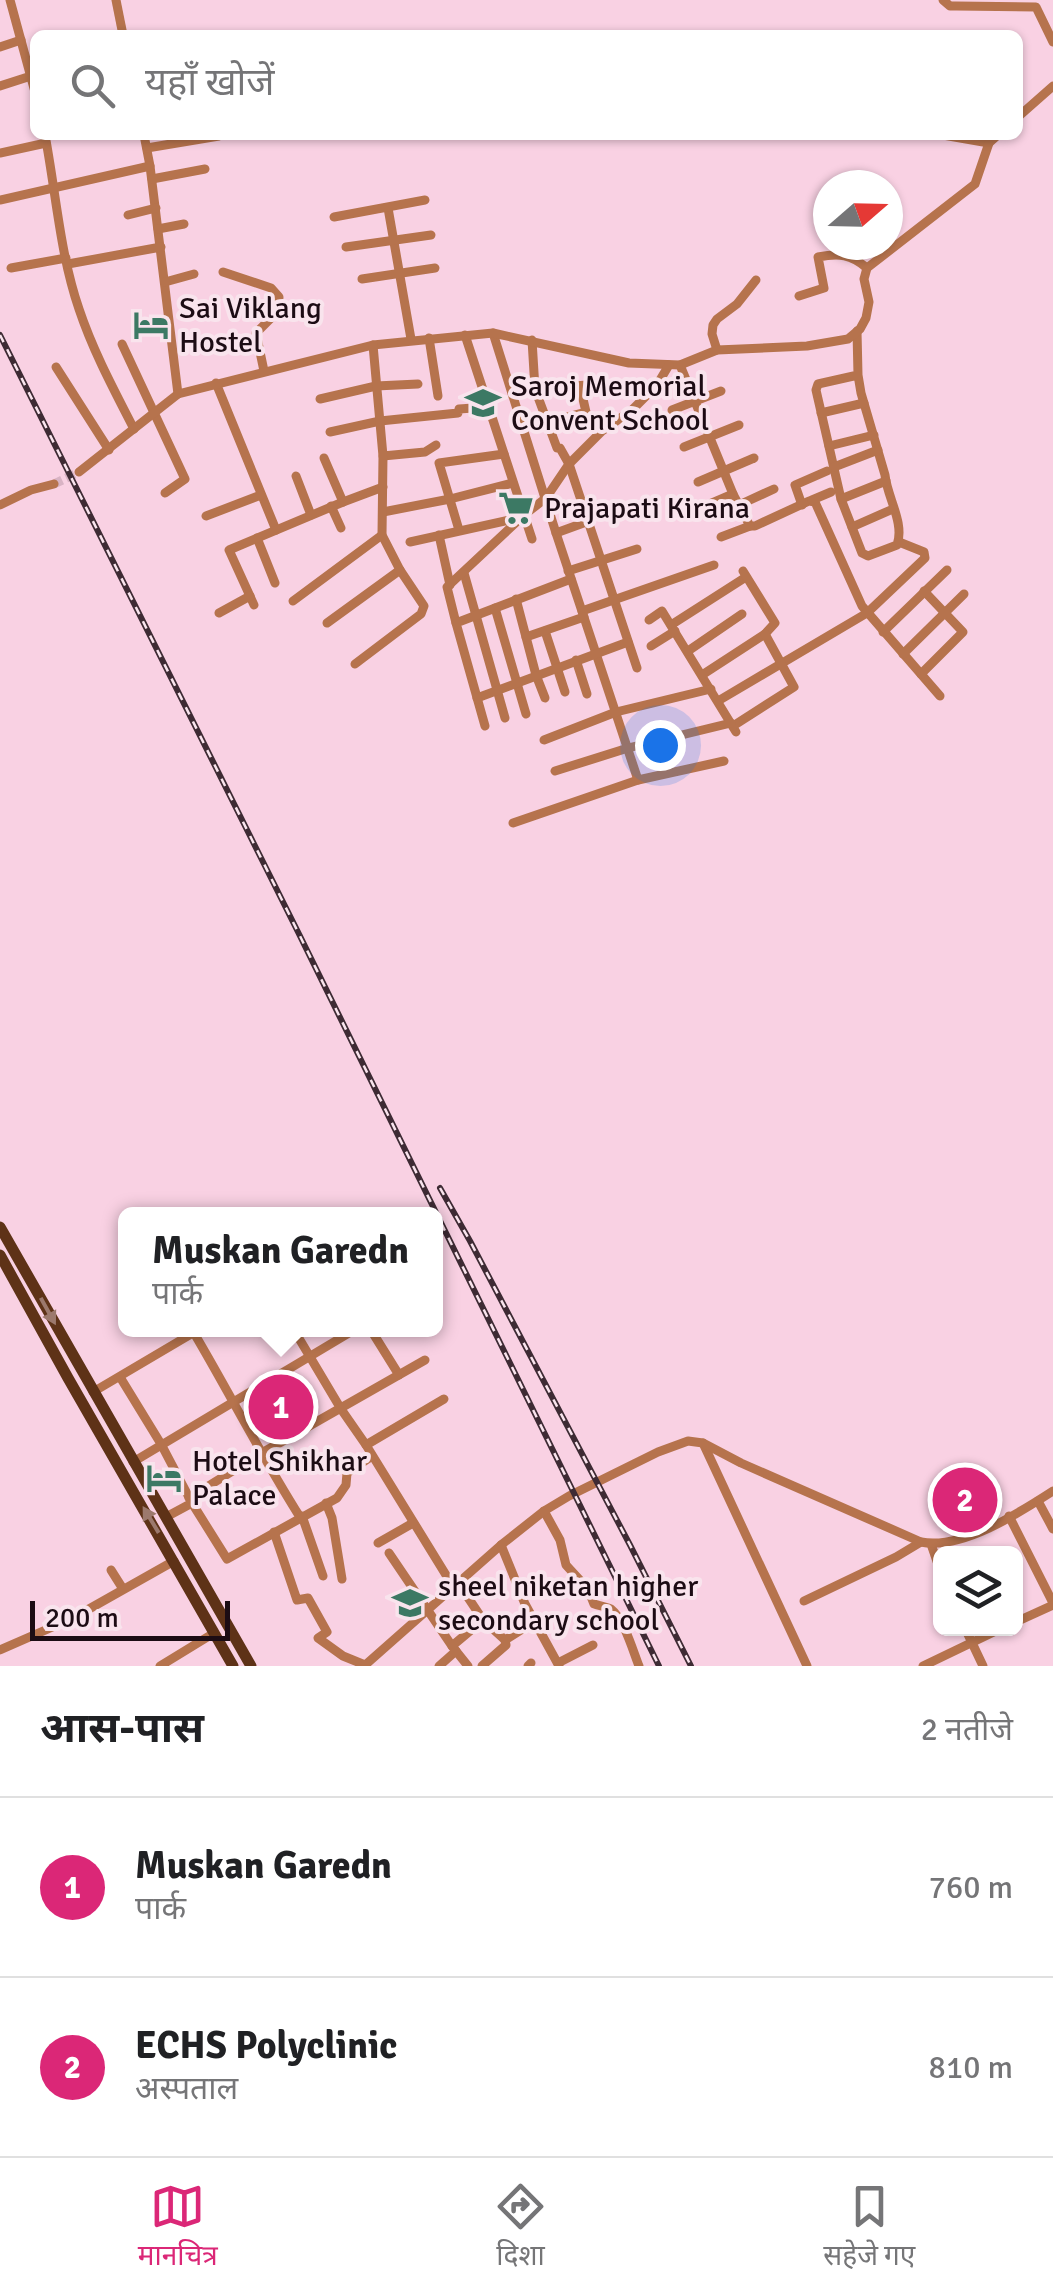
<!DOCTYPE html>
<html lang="hi">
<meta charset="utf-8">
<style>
body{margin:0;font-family:Signika,"Noto Sans Devanagari",sans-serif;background:#f6f6f6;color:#202124}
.controls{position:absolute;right:30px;bottom:30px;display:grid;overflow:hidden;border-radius:15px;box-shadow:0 2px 8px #0004}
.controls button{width:90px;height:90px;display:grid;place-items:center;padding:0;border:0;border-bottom:2px solid #e0e0e0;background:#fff;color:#202124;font:50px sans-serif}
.compass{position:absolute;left:813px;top:170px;width:90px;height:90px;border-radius:50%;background:#fff;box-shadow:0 2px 8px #0004;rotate:70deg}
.scale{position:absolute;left:30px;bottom:25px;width:200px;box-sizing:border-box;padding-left:10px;border:5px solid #1c0c14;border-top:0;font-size:28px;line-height:35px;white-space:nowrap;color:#1c0c14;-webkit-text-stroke:8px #f9e4ed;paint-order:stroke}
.you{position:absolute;left:660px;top:745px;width:35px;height:35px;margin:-25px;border:8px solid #fff;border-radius:50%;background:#1a73e8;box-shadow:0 0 0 15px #1a73e833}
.badge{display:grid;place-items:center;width:65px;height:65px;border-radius:50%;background:#db2777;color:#fff;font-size:32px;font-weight:700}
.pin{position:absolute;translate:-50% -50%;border:5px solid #fff;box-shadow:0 2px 10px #0006}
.popup{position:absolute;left:118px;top:1207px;width:325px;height:130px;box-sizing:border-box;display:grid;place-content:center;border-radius:15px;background:#fff;filter:drop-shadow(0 2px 8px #0005);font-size:32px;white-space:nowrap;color:#757577}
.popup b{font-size:38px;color:#202124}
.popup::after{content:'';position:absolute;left:50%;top:100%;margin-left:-20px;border:20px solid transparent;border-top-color:#fff}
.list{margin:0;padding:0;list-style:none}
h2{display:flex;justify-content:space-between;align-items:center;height:130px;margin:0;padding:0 40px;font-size:42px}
h2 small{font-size:32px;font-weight:400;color:#757577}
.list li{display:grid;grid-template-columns:65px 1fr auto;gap:30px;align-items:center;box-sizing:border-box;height:180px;padding:0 40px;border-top:2px solid #e0e0e0}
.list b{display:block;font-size:38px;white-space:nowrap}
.list p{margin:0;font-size:32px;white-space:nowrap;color:#757577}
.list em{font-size:32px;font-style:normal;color:#757577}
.icon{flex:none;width:55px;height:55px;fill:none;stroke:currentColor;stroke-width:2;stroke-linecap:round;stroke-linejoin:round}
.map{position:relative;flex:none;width:1053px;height:1666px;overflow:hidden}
.search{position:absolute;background:#fff;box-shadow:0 2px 8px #0004;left:30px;right:30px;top:30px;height:110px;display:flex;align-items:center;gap:25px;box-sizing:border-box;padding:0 35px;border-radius:15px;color:#757577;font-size:38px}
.sheet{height:490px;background:#fff}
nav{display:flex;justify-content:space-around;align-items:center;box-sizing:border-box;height:140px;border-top:2px solid #e0e0e0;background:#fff;font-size:28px;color:#757577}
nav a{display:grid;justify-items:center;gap:5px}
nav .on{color:#db2777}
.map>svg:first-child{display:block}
.green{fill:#f3adce}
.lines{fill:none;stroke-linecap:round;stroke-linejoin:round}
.minor-tunnel{stroke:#d8b3c4;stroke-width:9;stroke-dasharray:9 4.5;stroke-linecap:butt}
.minor{stroke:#b6734d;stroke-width:9}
.major{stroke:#5e3217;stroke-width:11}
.rail-casing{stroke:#3e2b34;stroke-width:6}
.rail{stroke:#f9e4ed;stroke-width:2.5;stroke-dasharray:8;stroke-linecap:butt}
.oneway{fill:#9c796d}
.labels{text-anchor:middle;stroke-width:8;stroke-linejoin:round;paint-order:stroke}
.poi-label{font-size:30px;fill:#1c0c14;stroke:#f9e4ed;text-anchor:start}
</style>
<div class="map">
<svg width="1053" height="1666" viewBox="0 0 1053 1666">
<rect width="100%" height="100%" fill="#f9d1e3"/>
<!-- green -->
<path class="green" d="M287,1379L310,1420L285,1434L274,1426L265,1410L257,1413L256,1409L263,1405L259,1396Z"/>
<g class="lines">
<!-- minor-tunnel -->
<path class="minor-tunnel" d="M54,484L79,472"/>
<!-- minor -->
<g class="minor">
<path d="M10,0L35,92"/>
<path d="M116,0L123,35"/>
<path d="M943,0L950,6H956L1036,7L1053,42"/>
<path d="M0,47L21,40"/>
<path d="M0,86L31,76"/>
<path d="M1018,117L1053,86"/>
<path d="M45,135C56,193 60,254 79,309C93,351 114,390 134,429"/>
<path d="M144,135L150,166L178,394"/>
<path d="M943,135L989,143"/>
<path d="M147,148L219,136"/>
<path d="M0,153L46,143"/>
<path d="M152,179L205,169"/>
<path d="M0,200L150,166"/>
<path d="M388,208L411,339"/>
<path d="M128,215L156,208"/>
<path d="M334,217L425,200"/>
<path d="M158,229L184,224"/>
<path d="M346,247L431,235"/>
<path d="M68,264L161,247"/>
<path d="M11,268L66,258"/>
<path d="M223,272L271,288L279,297L278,311L256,333L264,371"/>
<path d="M362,279L435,268"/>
<path d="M165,282L194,274"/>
<path d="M799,296L824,288L818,257C839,253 851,254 867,268"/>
<path d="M857,331L858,375L861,393L885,475C887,497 905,523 897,545L868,556L862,553L841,499L816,390L818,384L858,375"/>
<path d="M493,333L556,533L638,780"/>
<path d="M465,335L532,539"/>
<path d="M429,338L438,396"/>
<path d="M532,340L535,389L557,448H560L569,464L637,668"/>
<path d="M122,344L185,479L165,493"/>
<path d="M717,350L712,334L713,325L717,319L737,304L756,280"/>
<path d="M680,365L733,494L750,526H755L809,501L815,502L862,606L940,696"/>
<path d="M56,367L109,450"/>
<path d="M216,383L276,530"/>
<path d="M535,389L587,385"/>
<path d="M320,399L376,386L418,384"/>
<path d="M672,410L721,391"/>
<path d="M821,413L864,403"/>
<path d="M548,422L586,412L580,386"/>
<path d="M330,432L380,421L458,413L459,409L488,407"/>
<path d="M829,446L874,435"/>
<path d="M684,447L739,425"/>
<path d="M383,456L425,452L436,445"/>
<path d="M324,458L343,502"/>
<path d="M834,467L878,450"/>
<path d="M79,472L178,394L373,345L493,333L629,363L680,365L717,350L807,346L848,339L860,329L866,318L869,302L864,279L867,268L975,184L989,143L998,135"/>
<path d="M296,476L311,515"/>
<path d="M698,482L754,458"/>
<path d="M841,499L886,481"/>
<path d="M812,500L831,492"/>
<path d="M712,503L733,494"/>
<path d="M0,505L31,490L54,484"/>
<path d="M739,505L774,489"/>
<path d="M802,505L795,485L827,471"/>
<path d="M331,506L341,528"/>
<path d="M383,512L450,499L513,483"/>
<path d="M206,516L261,495"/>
<path d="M852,527L893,509"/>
<path d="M459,530L439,463L504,454"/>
<path d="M556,533L589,521"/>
<path d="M439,535L450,585"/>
<path d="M721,537L750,526"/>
<path d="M257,538L275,583"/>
<path d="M410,542L519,518"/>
<path d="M568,571L637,549"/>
<path d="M464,573L505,718"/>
<path d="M516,599L536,675L545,698"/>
<path d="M293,601L382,535"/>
<path d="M254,605L229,550L343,502L383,487"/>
<path d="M495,608L526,714"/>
<path d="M582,611L714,565"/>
<path d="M219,613L250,596"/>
<path d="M649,620L662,611L736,732"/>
<path d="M327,623L400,570"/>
<path d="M456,623L447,587L524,515L546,498L569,464L602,431L632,410L657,385L669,365"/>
<path d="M671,625L746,577"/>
<path d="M545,631L565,692"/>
<path d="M883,632L947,570"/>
<path d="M526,637L584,617"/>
<path d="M651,646L675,631"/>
<path d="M688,651L742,614"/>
<path d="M903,654L964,594"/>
<path d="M576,660L587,694"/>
<path d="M355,664L421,614L424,606L400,570L382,535L383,456L373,345"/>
<path d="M921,674L963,632L924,591"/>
<path d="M702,675L765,634L775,623L743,571"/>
<path d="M477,698L628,642"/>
<path d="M718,701L867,613L925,558L924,552L899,542"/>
<path d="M485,726L456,623L571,579"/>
<path d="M733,726L794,687L765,634"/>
<path d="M544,740L616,712L711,689"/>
<path d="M555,771L628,748L731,723"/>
<path d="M513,823L638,780L724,761"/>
<path d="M294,1330L341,1409L366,1445L454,1588"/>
<path d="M371,1330L399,1375"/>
<path d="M194,1333C230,1394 262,1457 300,1517"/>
<path d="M120,1377L161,1444L192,1503L227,1559L337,1498L346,1485L347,1473L372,1456"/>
<path d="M93,1392L198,1330"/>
<path d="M703,1443L807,1666"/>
<path d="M366,1445L444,1399"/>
<path d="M133,1462L354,1330"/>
<path d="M189,1498L260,1454L425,1360"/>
<path d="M1038,1501L1053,1529"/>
<path d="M326,1503L332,1518L342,1579"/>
<path d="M544,1511L560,1540L566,1565L588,1589L594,1604C598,1605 607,1607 611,1609C624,1619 633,1651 639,1666"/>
<path d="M302,1516L323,1576"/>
<path d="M1009,1516L1053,1603"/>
<path d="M166,1517L192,1503"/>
<path d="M274,1532L297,1600L308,1598L327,1632L318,1638L343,1656L365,1665"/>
<path d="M378,1543L413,1523"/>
<path d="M931,1544L940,1570"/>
<path d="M501,1545L525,1604L559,1666"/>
<path d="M389,1553L452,1646L468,1666"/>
<path d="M111,1570L123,1589"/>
<path d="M459,1584L483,1620L505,1640"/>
<path d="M804,1601L896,1557L921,1542"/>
<path d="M1016,1622L1053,1605"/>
<path d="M965,1628L983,1666"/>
<path d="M452,1646L483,1620"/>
<path d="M0,1650L73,1618L174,1561"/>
<path d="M558,1663L593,1645"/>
<path d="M160,1666L214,1633"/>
<path d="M364,1666L501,1545L544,1511L569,1496L658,1452L688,1441L703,1443L741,1463L921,1542C962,1550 1019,1513 1053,1491"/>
<path d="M439,1666L456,1651"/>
<path d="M482,1666L506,1645L505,1640L521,1630"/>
<path d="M528,1666L531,1663"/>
<path d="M923,1666L1002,1628"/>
</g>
<!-- major -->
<g class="major">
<path d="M0,1227L251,1666"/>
<path d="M0,1255L68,1378L233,1666"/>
</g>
<defs>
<g id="rail">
<path d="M0,335L299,934L659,1666"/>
<path d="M440,1188L470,1241L630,1545L691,1666"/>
</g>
</defs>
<!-- rail casing -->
<use href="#rail" class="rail-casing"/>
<!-- rail -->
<use href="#rail" class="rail"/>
</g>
<!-- one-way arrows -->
<defs><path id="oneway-solid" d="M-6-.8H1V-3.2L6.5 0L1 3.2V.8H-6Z" transform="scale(2.5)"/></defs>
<g class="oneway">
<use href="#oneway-solid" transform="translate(48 1311) rotate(61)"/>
<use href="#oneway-solid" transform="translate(151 1520) rotate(-121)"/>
</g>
<!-- icons -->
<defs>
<symbol id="hotel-bare" viewBox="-9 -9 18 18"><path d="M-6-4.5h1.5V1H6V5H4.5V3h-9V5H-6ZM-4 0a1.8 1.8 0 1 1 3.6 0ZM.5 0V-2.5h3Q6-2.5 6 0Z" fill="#3c7964" stroke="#f9e4ed" stroke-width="2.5" paint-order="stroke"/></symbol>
<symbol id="school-bare" viewBox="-9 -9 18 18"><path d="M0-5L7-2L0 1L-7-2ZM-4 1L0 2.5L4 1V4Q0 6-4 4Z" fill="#3c7964" stroke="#f9e4ed" stroke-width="2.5" paint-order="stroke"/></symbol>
<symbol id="supermarket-bare" viewBox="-9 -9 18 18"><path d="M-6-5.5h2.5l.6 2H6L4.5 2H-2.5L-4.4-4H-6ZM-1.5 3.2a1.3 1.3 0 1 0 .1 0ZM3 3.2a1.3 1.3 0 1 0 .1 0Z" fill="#3c7964" stroke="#f9e4ed" stroke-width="2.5" paint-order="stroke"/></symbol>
</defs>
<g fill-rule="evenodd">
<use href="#hotel-bare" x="126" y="300" width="50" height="50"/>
<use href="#school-bare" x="458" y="378" width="50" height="50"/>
<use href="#supermarket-bare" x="491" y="483" width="50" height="50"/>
<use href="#hotel-bare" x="139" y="1453" width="50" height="50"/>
<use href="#school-bare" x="385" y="1578" width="50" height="50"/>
</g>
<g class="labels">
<!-- poi labels -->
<g class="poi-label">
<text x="179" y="318">Sai Viklang<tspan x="179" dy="34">Hostel</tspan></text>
<text x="511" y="396">Saroj Memorial<tspan x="511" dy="34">Convent School</tspan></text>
<text x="544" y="518">Prajapati Kirana</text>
<text x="192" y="1471">Hotel Shikhar<tspan x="192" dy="34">Palace</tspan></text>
<text x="438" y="1596">sheel niketan higher<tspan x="438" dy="34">secondary school</tspan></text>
</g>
</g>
</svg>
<div class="controls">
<button><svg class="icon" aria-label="layers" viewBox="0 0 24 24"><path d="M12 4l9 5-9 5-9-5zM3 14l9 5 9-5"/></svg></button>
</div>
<svg class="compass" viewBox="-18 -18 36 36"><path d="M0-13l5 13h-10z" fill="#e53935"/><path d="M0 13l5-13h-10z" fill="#757577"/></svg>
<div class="scale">200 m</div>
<div class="you"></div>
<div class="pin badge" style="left:281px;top:1407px">1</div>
<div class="popup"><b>Muskan Garedn</b>पार्क</div>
<div class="pin badge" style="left:965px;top:1500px">2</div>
<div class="search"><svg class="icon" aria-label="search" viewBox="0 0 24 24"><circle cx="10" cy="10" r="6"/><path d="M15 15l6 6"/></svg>यहाँ खोजें</div>
</div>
<section class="sheet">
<h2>आस-पास<small>2 नतीजे</small></h2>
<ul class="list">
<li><span class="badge">1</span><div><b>Muskan Garedn</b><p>पार्क</p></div><em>760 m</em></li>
<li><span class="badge">2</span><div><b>ECHS Polyclinic</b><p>अस्पताल</p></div><em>810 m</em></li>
</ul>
</section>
<nav>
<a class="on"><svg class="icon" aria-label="map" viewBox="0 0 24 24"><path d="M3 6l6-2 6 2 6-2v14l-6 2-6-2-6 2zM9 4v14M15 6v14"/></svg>मानचित्र</a>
<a><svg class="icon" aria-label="directions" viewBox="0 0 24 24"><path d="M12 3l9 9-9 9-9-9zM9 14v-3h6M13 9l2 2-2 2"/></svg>दिशा</a>
<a><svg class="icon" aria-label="saved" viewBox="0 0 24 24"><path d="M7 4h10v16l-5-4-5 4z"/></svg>सहेजे गए</a>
</nav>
